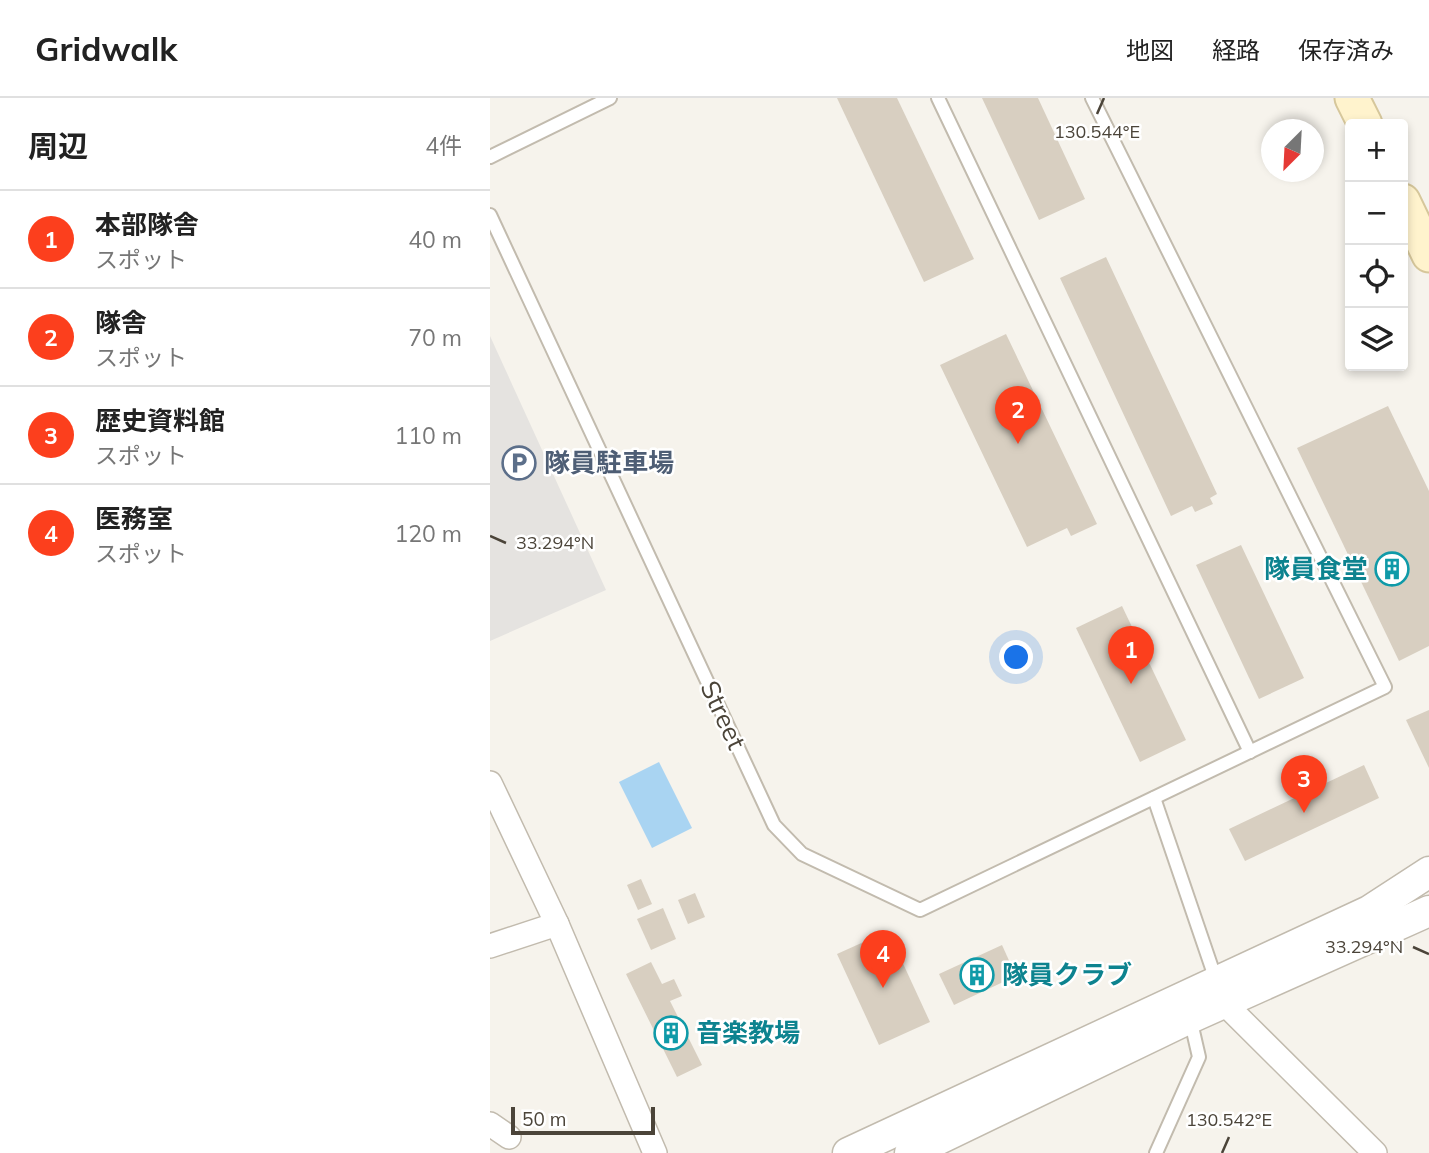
<!DOCTYPE html>
<html lang="ja">
<meta charset="utf-8">
<style>
body{margin:0;font-family:Mulish,"Noto Sans JP",sans-serif;background:#f6f6f6;color:#222}
.controls{position:absolute;right:21px;top:21px;display:grid;overflow:hidden;border-radius:7px;box-shadow:0 4px 10px #0003}
.controls button{width:63px;height:63px;display:grid;place-items:center;padding:0;border:0;border-bottom:2px solid #e0e0e0;background:#fff;color:#222;font:35px sans-serif}
.compass{position:absolute;left:771px;top:21px;width:63px;height:63px;border-radius:50%;background:#fff;box-shadow:0 4px 10px #0003;rotate:204deg}
.scale{position:absolute;left:21px;bottom:18px;width:144px;box-sizing:border-box;padding-left:7px;border:4px solid #4b4439;border-top:0;font-size:19px;line-height:24px;white-space:nowrap;color:#4b4439;-webkit-text-stroke:5px #fff;paint-order:stroke}
.you{position:absolute;left:527px;top:560px;width:24px;height:24px;margin:-18px;border:5px solid #fff;border-radius:50%;background:#1a73e8;box-shadow:0 0 0 10px #1a73e833}
.badge{display:grid;place-items:center;width:46px;height:46px;border-radius:50%;background:#fc3f1d;color:#fff;font-size:23px;font-weight:700}
.pin{position:absolute;translate:-50% -58px;filter:drop-shadow(0 2px 4px #0008)}
.pin::after{content:'';position:absolute;top:37px;width:24px;height:21px;background:inherit;clip-path:polygon(0 0,100% 0,50% 100%)}
.list{margin:0;padding:0;list-style:none}
h2{display:flex;justify-content:space-between;align-items:center;height:91px;margin:0;padding:0 28px;font-size:30px}
h2 small{font-size:23px;font-weight:400;color:#767676}
.list li{display:grid;grid-template-columns:46px 1fr auto;gap:21px;align-items:center;box-sizing:border-box;height:98px;padding:0 28px;border-top:2px solid #e0e0e0}
.list b{display:block;font-size:26px;white-space:nowrap}
.list p{margin:0;font-size:23px;white-space:nowrap;color:#767676}
.list em{font-size:23px;font-style:normal;color:#767676}
.icon{flex:none;width:38px;height:38px;fill:none;stroke:currentColor;stroke-width:2;stroke-linecap:round;stroke-linejoin:round}
.map{position:relative;flex:none;width:939px;height:1055px;overflow:hidden}
header{display:flex;align-items:center;gap:42px;box-sizing:border-box;height:98px;padding:0 35px;background:#fff;border-bottom:2px solid #e0e0e0}
header strong{font-size:33px}
nav{display:flex;gap:38px;margin-inline-start:auto;font-size:24px}
main{display:flex}
aside{flex:1;background:#fff}
.map>svg:first-child{display:block}
.parking{fill:#e5e3e0}
.water{fill:#a9d4f2}
.building{fill:#d8cfc1}
.lines{fill:none;stroke-linecap:round;stroke-linejoin:round}
.service-casing{stroke:#c2bbae;stroke-width:16}
.minor-casing{stroke:#c2bbae;stroke-width:26}
.tertiary-casing{stroke:#c2bbae;stroke-width:33}
.secondary-casing{stroke:#d6c79b;stroke-width:37}
.service{stroke:#fff;stroke-width:12}
.minor{stroke:#fff;stroke-width:23}
.tertiary{stroke:#fff;stroke-width:30}
.secondary{stroke:#fff3cd;stroke-width:33}
.ticks{fill:none;stroke:#4b4439;stroke-width:2.5}
.labels{text-anchor:middle;stroke-width:5;stroke-linejoin:round;paint-order:stroke}
.service-label{font-size:26px;font-weight:bold;fill:#4e5e75;stroke:#fff;text-anchor:start}
.culture-label{font-size:26px;font-weight:bold;fill:#0d838f;stroke:#fff;text-anchor:start}
.street-label{font-size:26px;fill:#4b4439;stroke:#fff}
.ticks-label{font-size:18px;text-anchor:middle;fill:#4b4439;stroke:#fff;stroke-width:5;stroke-linejoin:round;paint-order:stroke}
</style>
<header>
<strong>Gridwalk</strong>
<nav><a>地図</a><a>経路</a><a>保存済み</a></nav>
</header>
<main>
<aside>
<h2>周辺<small>4件</small></h2>
<ul class="list">
<li><span class="badge">1</span><div><b>本部隊舎</b><p>スポット</p></div><em>40 m</em></li>
<li><span class="badge">2</span><div><b>隊舎</b><p>スポット</p></div><em>70 m</em></li>
<li><span class="badge">3</span><div><b>歴史資料館</b><p>スポット</p></div><em>110 m</em></li>
<li><span class="badge">4</span><div><b>医務室</b><p>スポット</p></div><em>120 m</em></li>
</ul>
</aside>
<div class="map">
<svg width="939" height="1055" viewBox="0 0 939 1055">
<rect width="100%" height="100%" fill="#f6f3ec"/>
<!-- parking -->
<path class="parking" d="M0,238L116,492L0,543Z"/>
<!-- water -->
<path class="water" d="M169,664L202,730L162,750L129,684Z"/>
<!-- building -->
<g class="building">
<path d="M347,0H407L484,161L434,184Z"/>
<path d="M492,0H548L595,101L549,122Z"/>
<path d="M616,159L727,396L720,400L723,406L705,414L702,408L681,418L570,180Z"/>
<path d="M516,236L607,426L581,438L577,430L537,449L450,267Z"/>
<path d="M898,308L939,393V548L909,563L807,350Z"/>
<path d="M751,447L814,580L769,601L706,467Z"/>
<path d="M632,508L696,642L650,664L586,530Z"/>
<path d="M939,612V670L916,622Z"/>
<path d="M874,667L889,700L755,763L739,731Z"/>
<path d="M151,781L162,806L148,812L137,787Z"/>
<path d="M205,795L215,819L198,826L188,802Z"/>
<path d="M173,810L186,841L161,852L147,821Z"/>
<path d="M398,833L440,924L389,947L347,856Z"/>
<path d="M512,847L526,878L464,907L449,876Z"/>
<path d="M161,864L172,886L184,881L192,898L180,903L212,967L187,979L136,876Z"/>
</g>
<g class="lines">
<defs>
<g id="service">
<path d="M448,0L760,654"/>
<path d="M0,59L120,0"/>
<path d="M0,117L284,727L312,756L430,812L895,589L602,0"/>
<path d="M664,700L727,885"/>
<path d="M666,1055L709,959L700,920"/>
</g>
<g id="minor">
<path d="M0,685L67,826L165,1055"/>
<path d="M0,848L67,826"/>
<path d="M734,905L885,1055"/>
<path d="M0,1026L19,1039"/>
</g>
<g id="tertiary">
<path d="M358,1055L879,813L939,774"/>
<path d="M420,1055L700,920L939,813"/>
</g>
<g id="secondary">
<path d="M862,0L875,26"/>
<path d="M913,103L939,157"/>
</g>
</defs>
<!-- service casing -->
<use href="#service" class="service-casing"/>
<!-- minor casing -->
<use href="#minor" class="minor-casing"/>
<!-- tertiary casing -->
<use href="#tertiary" class="tertiary-casing"/>
<!-- secondary casing -->
<use href="#secondary" class="secondary-casing"/>
<!-- service -->
<use href="#service" class="service"/>
<!-- minor -->
<use href="#minor" class="minor"/>
<!-- tertiary -->
<use href="#tertiary" class="tertiary"/>
<!-- secondary -->
<use href="#secondary" class="secondary"/>
</g>
<!-- ticks -->
<path class="ticks" d="M607,16L614,0M0,438L16,445M923,849L939,856M732,1055L739,1039"/>
<!-- icons -->
<defs>
<symbol id="parking-ring" viewBox="-11 -11 22 22"><circle r="9.5" fill="#fff" stroke="#5c6f8a" stroke-width="1.5"/><path d="M-3.5-5.5H1a3.5 3.5 0 0 1 0 7H-1V5.5H-3.5ZM-1-3.4V-.6H.8a1.4 1.4 0 0 0 0-2.8Z" fill="#5c6f8a"/></symbol>
<symbol id="building-ring" viewBox="-11 -11 22 22"><circle r="9.5" fill="#fff" stroke="#0f9aa8" stroke-width="1.5"/><path d="M-4-6H4V6H1V3H-1V6H-4ZM-2.5-4.3h1.7v1.8h-1.7ZM.8-4.3h1.7v1.8H.8ZM-2.5-1h1.7V.8h-1.7ZM.8-1h1.7V.8H.8Z" fill="#0f9aa8"/></symbol>
</defs>
<g fill-rule="evenodd">
<use href="#parking-ring" x="10" y="346" width="38" height="38"/>
<use href="#building-ring" x="883" y="452" width="38" height="38"/>
<use href="#building-ring" x="468" y="858" width="38" height="38"/>
<use href="#building-ring" x="162" y="916" width="38" height="38"/>
</g>
<g class="labels">
<!-- service labels -->
<g class="service-label">
<text x="54" y="374">隊員駐車場</text>
</g>
<!-- culture labels -->
<g class="culture-label">
<text x="878" y="480" text-anchor="end">隊員食堂</text>
<text x="512" y="886">隊員クラブ</text>
<text x="206" y="944">音楽教場</text>
</g>
<!-- street labels -->
<g class="street-label">
<text transform="translate(233 617) rotate(65)" y="9">Street</text>
</g>
</g>
<g class="ticks-label">
<text x="607" y="40">130.544°E</text>
<text x="65" y="451">33.294°N</text>
<text x="874" y="855">33.294°N</text>
<text x="739" y="1028">130.542°E</text>
</g>
</svg>
<div class="controls">
<button>+</button>
<button>−</button>
<button><svg class="icon" aria-label="locate" viewBox="0 0 24 24"><circle cx="12" cy="12" r="6"/><path d="M12 2v4M12 18v4M2 12h4M18 12h4"/></svg></button>
<button><svg class="icon" aria-label="layers" viewBox="0 0 24 24"><path d="M12 4l9 5-9 5-9-5zM3 14l9 5 9-5"/></svg></button>
</div>
<svg class="compass" viewBox="-18 -18 36 36"><path d="M0-13l5 13h-10z" fill="#e53935"/><path d="M0 13l5-13h-10z" fill="#767676"/></svg>
<div class="scale">50 m</div>
<div class="you"></div>
<div class="pin badge" style="left:641px;top:586px">1</div>
<div class="pin badge" style="left:528px;top:346px">2</div>
<div class="pin badge" style="left:814px;top:715px">3</div>
<div class="pin badge" style="left:393px;top:890px">4</div>
</div>
</main>
